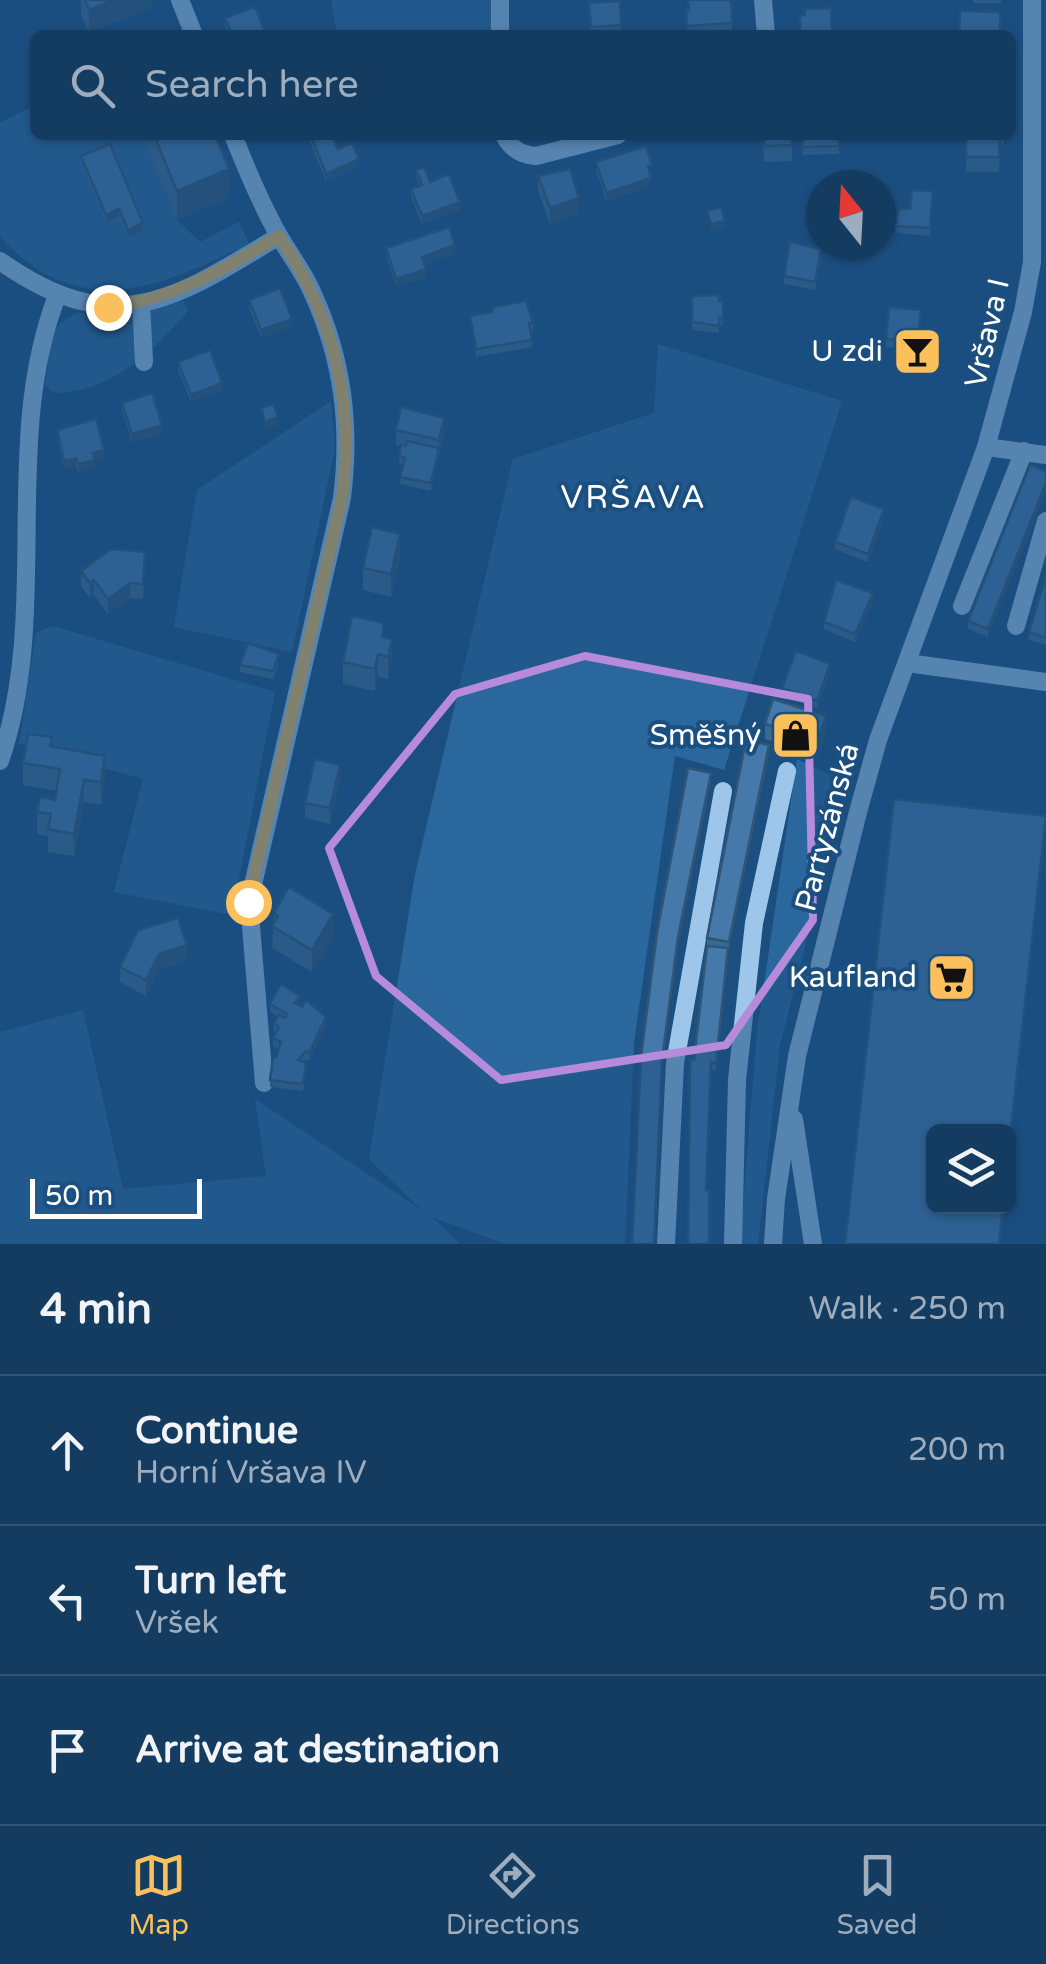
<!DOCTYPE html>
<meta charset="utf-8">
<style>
body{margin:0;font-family:"Varela Round",sans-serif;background:#1d4266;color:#f1f3f6}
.controls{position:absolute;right:30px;bottom:30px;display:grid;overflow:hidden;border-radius:15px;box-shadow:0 2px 8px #0004}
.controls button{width:90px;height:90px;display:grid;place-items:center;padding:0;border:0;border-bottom:2px solid #335575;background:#143b60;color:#f1f3f6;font:50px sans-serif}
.compass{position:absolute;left:806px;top:170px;width:90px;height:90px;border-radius:50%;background:#143b60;box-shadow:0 2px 8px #0004;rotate:342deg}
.scale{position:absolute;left:30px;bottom:25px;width:172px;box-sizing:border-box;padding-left:10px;border:5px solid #fff;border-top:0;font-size:28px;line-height:35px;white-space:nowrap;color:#fff;-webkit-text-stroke:8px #1b4f80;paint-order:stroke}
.stop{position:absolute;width:30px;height:30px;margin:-22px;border:8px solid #fbc05b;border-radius:50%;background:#fff}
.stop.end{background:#fbc05b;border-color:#fff;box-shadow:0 2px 10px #0008}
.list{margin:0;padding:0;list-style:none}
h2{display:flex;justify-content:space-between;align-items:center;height:130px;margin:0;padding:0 40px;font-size:42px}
h2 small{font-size:32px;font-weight:400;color:#9dadbd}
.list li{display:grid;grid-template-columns:65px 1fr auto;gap:30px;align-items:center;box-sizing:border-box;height:150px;padding:0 40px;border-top:2px solid #335575}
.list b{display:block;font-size:38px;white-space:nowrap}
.list p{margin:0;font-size:32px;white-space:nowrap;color:#9dadbd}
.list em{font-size:32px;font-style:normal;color:#9dadbd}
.icon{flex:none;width:55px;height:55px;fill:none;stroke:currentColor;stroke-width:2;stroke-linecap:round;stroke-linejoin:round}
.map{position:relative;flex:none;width:1046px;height:1244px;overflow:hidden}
.search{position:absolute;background:#143b60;box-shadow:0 2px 8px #0004;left:30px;right:30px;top:30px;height:110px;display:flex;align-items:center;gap:25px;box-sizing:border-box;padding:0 35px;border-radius:15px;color:#9dadbd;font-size:38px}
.sheet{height:580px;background:#143b60}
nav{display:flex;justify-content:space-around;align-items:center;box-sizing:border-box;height:140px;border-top:2px solid #335575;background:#143b60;font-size:28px;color:#9dadbd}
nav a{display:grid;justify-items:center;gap:5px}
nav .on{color:#fbc05b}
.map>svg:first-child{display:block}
.green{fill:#2a679d}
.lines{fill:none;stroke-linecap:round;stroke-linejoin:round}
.minor{stroke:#9ec6ea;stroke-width:18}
.wall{fill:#3a6892}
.shaded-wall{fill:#305577}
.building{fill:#4479aa;stroke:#305577;stroke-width:2.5}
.route{stroke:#fbc05b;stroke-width:12}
.marked{fill:none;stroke:#b68bdc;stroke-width:8;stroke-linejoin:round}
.labels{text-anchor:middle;stroke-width:8;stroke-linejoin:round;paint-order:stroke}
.street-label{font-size:30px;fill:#fff;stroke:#1b4f80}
.poi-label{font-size:30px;fill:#fff;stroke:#1b4f80;text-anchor:end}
.neighbourhood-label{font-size:32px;letter-spacing:2.5px;fill:#fff;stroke:#1b4f80}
</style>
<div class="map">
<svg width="1046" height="1244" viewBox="0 0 1046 1244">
<rect width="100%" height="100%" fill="#1b4f80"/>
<!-- green -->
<g class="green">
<path d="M331,0H491L492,35H337Z"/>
<path d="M35,105V135H141L177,220L200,242L239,222L249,244C157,288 81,323 0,237V123Z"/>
<path d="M183,301L188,311C153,351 111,393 54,393L45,385L52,337L60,323L77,313L130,314Z"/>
<path d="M658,344L842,401L724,770L675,756L634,1043L625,1244H505L432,1217L460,1244H0V1032L83,1010L123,1189L266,1176L255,1099L423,1211L369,1159L415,874L513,459L654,413Z"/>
<path d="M331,401L335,448L292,652L174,627L197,490Z"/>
<path d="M53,626L275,692L232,915L114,892L143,779L19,744L36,633Z"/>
<path d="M797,759L847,783L780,1045L758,1244H740L757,1032Z"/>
</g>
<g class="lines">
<!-- minor -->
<g class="minor">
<path d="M180,0L194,35"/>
<path d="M500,0V35"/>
<path d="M763,0L766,35"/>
<path d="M233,135C246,168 260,202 278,234C289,254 304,272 313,294C343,360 351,426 342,498L249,902L264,1083"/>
<path d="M504,135C511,149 521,155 536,156L618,135"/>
<path d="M0,261C114,341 172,301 279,236"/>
<path d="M141,303L144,362"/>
<path d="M986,447L1046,455"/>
<path d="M962,606L1024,451"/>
<path d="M1016,626L1046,521"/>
<path d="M907,663L1046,682"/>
<path d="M0,761C52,610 0,444 57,296"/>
<path d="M794,1119L813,1244"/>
<path d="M666,1244L675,1063L723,791"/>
<path d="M733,1244L737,1080L754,923L787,771"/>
<path d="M773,1244L776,1199L797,1056L858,812L878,740L986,447L1023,312L1032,262V0"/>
</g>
</g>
<!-- wall -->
<g class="wall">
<path d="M81,0H152V7L89,33L81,15Z"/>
<rect x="973" y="0" width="28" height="3"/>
<path d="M620,1L621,35H590L589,3Z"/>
<path d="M686,10L732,23V31L687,34Z"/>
<path d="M225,18L266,35H226Z"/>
<path d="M141,135H215L229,198L177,220Z"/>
<path d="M307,135H332L338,149L359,167L326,181Z"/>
<path d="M763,135H792V161L764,162Z"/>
<path d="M802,135H838L839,154L803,155Z"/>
<path d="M943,135H1004V145H1000L999,172H966V138H943Z"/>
<path d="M81,156L143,231L128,237L119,217L106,222L81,163Z"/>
<path d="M596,162L652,173H650L651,186L606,201L596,170Z"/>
<path d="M416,170L430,182L460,210L422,224L411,197V189L419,186L416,177Z"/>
<path d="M538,176L579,214L550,224L538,191Z"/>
<path d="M933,191L930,236L896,233L898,209H910Z"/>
<path d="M386,248L455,253L425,264L426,277L396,286L386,255Z"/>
<path d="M821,257L815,290L784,284V276Z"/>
<path d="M692,296L723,301V325H719V333L692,330Z"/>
<path d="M249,300L292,326L261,338L249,308Z"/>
<path d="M470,316L533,323V330L530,331L532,347L476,357Z"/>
<path d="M921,318L918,350L886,347V339Z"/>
<path d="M178,362L222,390L191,402L178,370Z"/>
<path d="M122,403L162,433L132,442L122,410Z"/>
<path d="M57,430L104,457L95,460V467L78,472L76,465L64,468L57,438Z"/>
<path d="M396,430L444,433L431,491L400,484L403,465L399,464L401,446L396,445Z"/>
<path d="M1046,471L988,637L968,629V621Z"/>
<path d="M884,517L868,562L835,549V542Z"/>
<path d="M400,556L391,597L363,590V568Z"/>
<path d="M145,567L143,599L130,598L108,614L94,595L90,598L81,586V571Z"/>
<path d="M1046,576V645L1029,640V632Z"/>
<path d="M873,601L855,642L824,629V622Z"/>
<path d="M384,638L392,662L388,679L378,677L375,691L343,684V662Z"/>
<path d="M279,662L273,679L240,672V665Z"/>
<path d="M830,672L817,708L782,696V688Z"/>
<path d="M765,724L826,731L818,756L765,739Z"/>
<path d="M52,746L105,778L101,805L84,802L74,856L48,852V836L37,834V812L55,800L57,791L23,785V763Z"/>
<path d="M769,753L728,949L716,1070H711L706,1190L709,1244L694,1060L712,946L707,945V938Z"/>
<path d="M340,780L330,824L305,818V803Z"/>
<path d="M274,913L333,937L312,972L272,948Z"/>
<path d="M187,960L159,970L146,996L120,982V967Z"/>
<path d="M300,1003L299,1005L326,1025L309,1061L306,1059L303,1062L306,1070L303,1091L270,1087V1080L279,1049L273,1046V1038L276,1033L274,1032V1024L278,1017L270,1011V1004Z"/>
</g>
<!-- shaded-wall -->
<g class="shaded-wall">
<path d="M114,0H152V7L89,33V10Z"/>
<path d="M359,159V167L326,181V174Z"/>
<path d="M229,169V198L177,220V191Z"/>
<path d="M651,178V186L606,201V193Z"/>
<path d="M579,198V214L550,224V208Z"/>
<path d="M460,202V210L422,224V216Z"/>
<path d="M119,209V217L106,222V215Z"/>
<path d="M725,221V228L711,232V224Z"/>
<path d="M143,223V231L128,237V230Z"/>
<path d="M455,245V253L422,265V257Z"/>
<path d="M426,269V277L396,286V279Z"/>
<path d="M292,319V326L261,338V330Z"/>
<path d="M222,383V390L191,402V395Z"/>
<path d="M278,417V425L265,430V422Z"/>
<path d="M444,418V433L439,456V440Z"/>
<path d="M162,425V433L132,442V434Z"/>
<path d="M439,448V456L431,491V483Z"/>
<path d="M104,450V457L95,460V467L78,472V464L93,453Z"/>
<path d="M76,458V465L64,468V461Z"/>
<path d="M1046,483V491L988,637V629Z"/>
<path d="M884,509V517L868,562V554Z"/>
<path d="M400,534V556L391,597V574Z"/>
<path d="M94,580V595L90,598V583Z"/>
<path d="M130,583V598L108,614V599Z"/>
<path d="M873,593V601L855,642V634Z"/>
<path d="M392,639V662L388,679V657Z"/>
<path d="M378,654V677L375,691V669Z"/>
<path d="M830,664V672L817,708V701Z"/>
<path d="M826,716V731L818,756V741Z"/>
<path d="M769,745V753L729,949V942Z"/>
<path d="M105,756V778L101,805V782Z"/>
<path d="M340,765V780L330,824V808Z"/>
<path d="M711,773V781L678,945L662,1068L678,937Z"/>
<path d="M84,780V802L74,856V834Z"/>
<path d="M333,914V937L312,972V950Z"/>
<path d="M187,945V960L159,970L146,996V980L159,954Z"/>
<path d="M326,1017V1025L309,1061V1053Z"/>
</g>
<!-- building -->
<g class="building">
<path d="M85,0H114L89,10Z"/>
<path d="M688,0H731L732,23L687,26L686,10H689Z"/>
<path d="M620,1L621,25L591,27L589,3Z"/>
<path d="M255,7L266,35H232L225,18Z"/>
<path d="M831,8L832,35H800V16L805,15V9Z"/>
<path d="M960,11L1000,12V35H959Z"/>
<path d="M154,135H215L229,169L177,191Z"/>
<path d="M311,135H332L338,149L352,143L359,159L326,174Z"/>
<path d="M764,135H792V145L764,146Z"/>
<path d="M802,135H838L839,146L803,147Z"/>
<path d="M966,135H1000L999,157H966Z"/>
<path d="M110,144L143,223L128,230L119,209L106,215L81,156Z"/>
<path d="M646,146L652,165L648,166L651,178L606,193L596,162Z"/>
<path d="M424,167L430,182L449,174L460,202L422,216L411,189L422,185L416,170Z"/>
<path d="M570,169L579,198L550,208L538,176Z"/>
<path d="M912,190L933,191L930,228L896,226L898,209H910Z"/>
<path d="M721,207L725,221L711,224L707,211Z"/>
<path d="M449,227L455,245L422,257L426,269L396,279L386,248Z"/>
<path d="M790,242L821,249L815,282L784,276Z"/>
<path d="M280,288L292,319L261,330L249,300Z"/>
<path d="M719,295V301H723V318H719V326L692,322V296Z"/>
<path d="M526,301L533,323H529L532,340L476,349L470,316L492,312L493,307Z"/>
<path d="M889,307L921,310L918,343L886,339Z"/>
<path d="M210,350L222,383L191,395L178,362Z"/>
<path d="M152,393L162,425L132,434L122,403Z"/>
<path d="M273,404L278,417L265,422L261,408Z"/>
<path d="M401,407L444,418L439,440L396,430Z"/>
<path d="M96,419L104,450L93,453L95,460L78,464L76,458L64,461L57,430Z"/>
<path d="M407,441L439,448L431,483L400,477L405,458L399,456L401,445L406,446Z"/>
<path d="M1030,465L1046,471V483L988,629L968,621Z"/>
<path d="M851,497L884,509L868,554L835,542Z"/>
<path d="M372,527L400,534L391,574L363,568Z"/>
<path d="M111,549L145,552L143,584L130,583L108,599L94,580L90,583L81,571Z"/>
<path d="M1046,576V638L1029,632Z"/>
<path d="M836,580L873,593L855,634L824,622Z"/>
<path d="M352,616L384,623L382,637L392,639L388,657L378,654L375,669L343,662Z"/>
<path d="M248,643L279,654L273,671L240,665Z"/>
<path d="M796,651L830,664L817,701L782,688Z"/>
<path d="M773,699L826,716L818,741L765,724Z"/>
<path d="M28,734L52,737L50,746L105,756L101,782L84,780L74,834L48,829L51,814L37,812L40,797L55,800L60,769L23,763Z"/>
<path d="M746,740L769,745L729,942L707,938Z"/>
<path d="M315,759L340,765L330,808L305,803Z"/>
<path d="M688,768L711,773L678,937L662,1060L654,1244H632L641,1057L657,933Z"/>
<path d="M894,799L1046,816L1008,1154V1132H934V1206H1003L999,1244H845Z"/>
<path d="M289,887L333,914L312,950L272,926L278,916L274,913Z"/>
<path d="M178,918L187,945L159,954L146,980L120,967L138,930Z"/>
<path d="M707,946L728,948L716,1063L711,1062L706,1190H709V1244H688L690,1059L694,1060Z"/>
<path d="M281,984L300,996L295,1003L302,1007L306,1000L326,1017L309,1053L306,1051L298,1060L306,1063L303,1084L270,1080L273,1057H276L281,1042L273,1038L279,1027L274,1024L279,1015L285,1018L287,1014L270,1004Z"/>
</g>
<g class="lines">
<!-- route -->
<path class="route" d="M108,307C173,299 223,270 279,236C335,320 354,398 342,498L248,902"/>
</g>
<!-- marked area -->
<path d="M0 0H1046V1244H0ZM585,656L808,699L813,920L726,1045L501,1080L376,976L329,848L455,694Z" fill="#1b4f80" fill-opacity=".55" fill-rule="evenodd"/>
<path class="marked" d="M585,656L808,699L813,920L726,1045L501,1080L376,976L329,848L455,694Z"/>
<!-- icons -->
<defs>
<symbol id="bar-square" viewBox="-11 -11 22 22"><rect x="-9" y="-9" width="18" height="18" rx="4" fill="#fbc05b" stroke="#1b4f80"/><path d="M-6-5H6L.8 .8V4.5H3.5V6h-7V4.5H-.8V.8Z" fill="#111"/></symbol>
<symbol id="shop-square" viewBox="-11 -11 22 22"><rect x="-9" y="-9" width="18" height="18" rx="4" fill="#fbc05b" stroke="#1b4f80"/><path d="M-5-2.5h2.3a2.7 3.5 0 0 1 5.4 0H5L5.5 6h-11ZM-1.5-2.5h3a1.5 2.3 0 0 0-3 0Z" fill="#111"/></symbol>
<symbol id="supermarket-square" viewBox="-11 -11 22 22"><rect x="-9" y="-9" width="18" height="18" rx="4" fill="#fbc05b" stroke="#1b4f80"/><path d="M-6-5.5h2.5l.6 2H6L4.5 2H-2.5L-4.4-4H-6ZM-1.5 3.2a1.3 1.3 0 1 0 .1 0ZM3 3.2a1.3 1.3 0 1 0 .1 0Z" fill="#111"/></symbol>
</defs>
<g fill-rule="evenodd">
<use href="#bar-square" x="890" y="324" width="55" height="55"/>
<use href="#shop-square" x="768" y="708" width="55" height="55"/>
<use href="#supermarket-square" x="924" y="950" width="55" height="55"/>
</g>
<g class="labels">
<!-- street labels -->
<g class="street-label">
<text transform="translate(987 333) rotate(-77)" y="10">Vršava I</text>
<text transform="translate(827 827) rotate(-75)" y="10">Partyzánská</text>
</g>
<!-- poi labels -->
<g class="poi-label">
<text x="883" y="361">U zdi</text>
<text x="761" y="745">Směšný</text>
<text x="917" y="987">Kaufland</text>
</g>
<!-- neighbourhood labels -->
<g class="neighbourhood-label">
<text x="634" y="508">VRŠAVA</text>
</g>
</g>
</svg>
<div class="controls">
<button><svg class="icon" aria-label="layers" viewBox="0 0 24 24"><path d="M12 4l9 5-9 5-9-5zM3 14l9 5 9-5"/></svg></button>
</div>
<svg class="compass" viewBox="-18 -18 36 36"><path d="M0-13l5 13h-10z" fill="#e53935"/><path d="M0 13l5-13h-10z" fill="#9dadbd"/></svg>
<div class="scale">50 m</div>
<div class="stop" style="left:248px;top:902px"></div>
<div class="stop end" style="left:108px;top:307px"></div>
<div class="search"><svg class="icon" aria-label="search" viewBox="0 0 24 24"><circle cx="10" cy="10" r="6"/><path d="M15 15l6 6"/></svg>Search here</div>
</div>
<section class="sheet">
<h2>4 min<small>Walk · 250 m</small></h2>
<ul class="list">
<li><svg class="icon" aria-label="ahead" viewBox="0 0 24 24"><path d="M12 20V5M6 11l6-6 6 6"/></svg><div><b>Continue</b><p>Horní Vršava IV</p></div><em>200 m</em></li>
<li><svg class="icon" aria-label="left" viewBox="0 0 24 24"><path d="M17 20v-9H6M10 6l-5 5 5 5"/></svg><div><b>Turn left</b><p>Vršek</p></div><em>50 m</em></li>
<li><svg class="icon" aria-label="arrive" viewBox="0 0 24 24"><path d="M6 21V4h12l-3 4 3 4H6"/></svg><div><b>Arrive at destination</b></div></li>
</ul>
</section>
<nav>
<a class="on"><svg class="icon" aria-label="map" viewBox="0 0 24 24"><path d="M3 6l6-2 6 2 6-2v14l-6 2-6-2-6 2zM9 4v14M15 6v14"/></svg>Map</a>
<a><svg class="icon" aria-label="directions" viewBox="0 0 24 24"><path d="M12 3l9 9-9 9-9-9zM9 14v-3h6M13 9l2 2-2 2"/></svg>Directions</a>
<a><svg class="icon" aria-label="saved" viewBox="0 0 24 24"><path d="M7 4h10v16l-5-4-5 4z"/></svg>Saved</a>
</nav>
